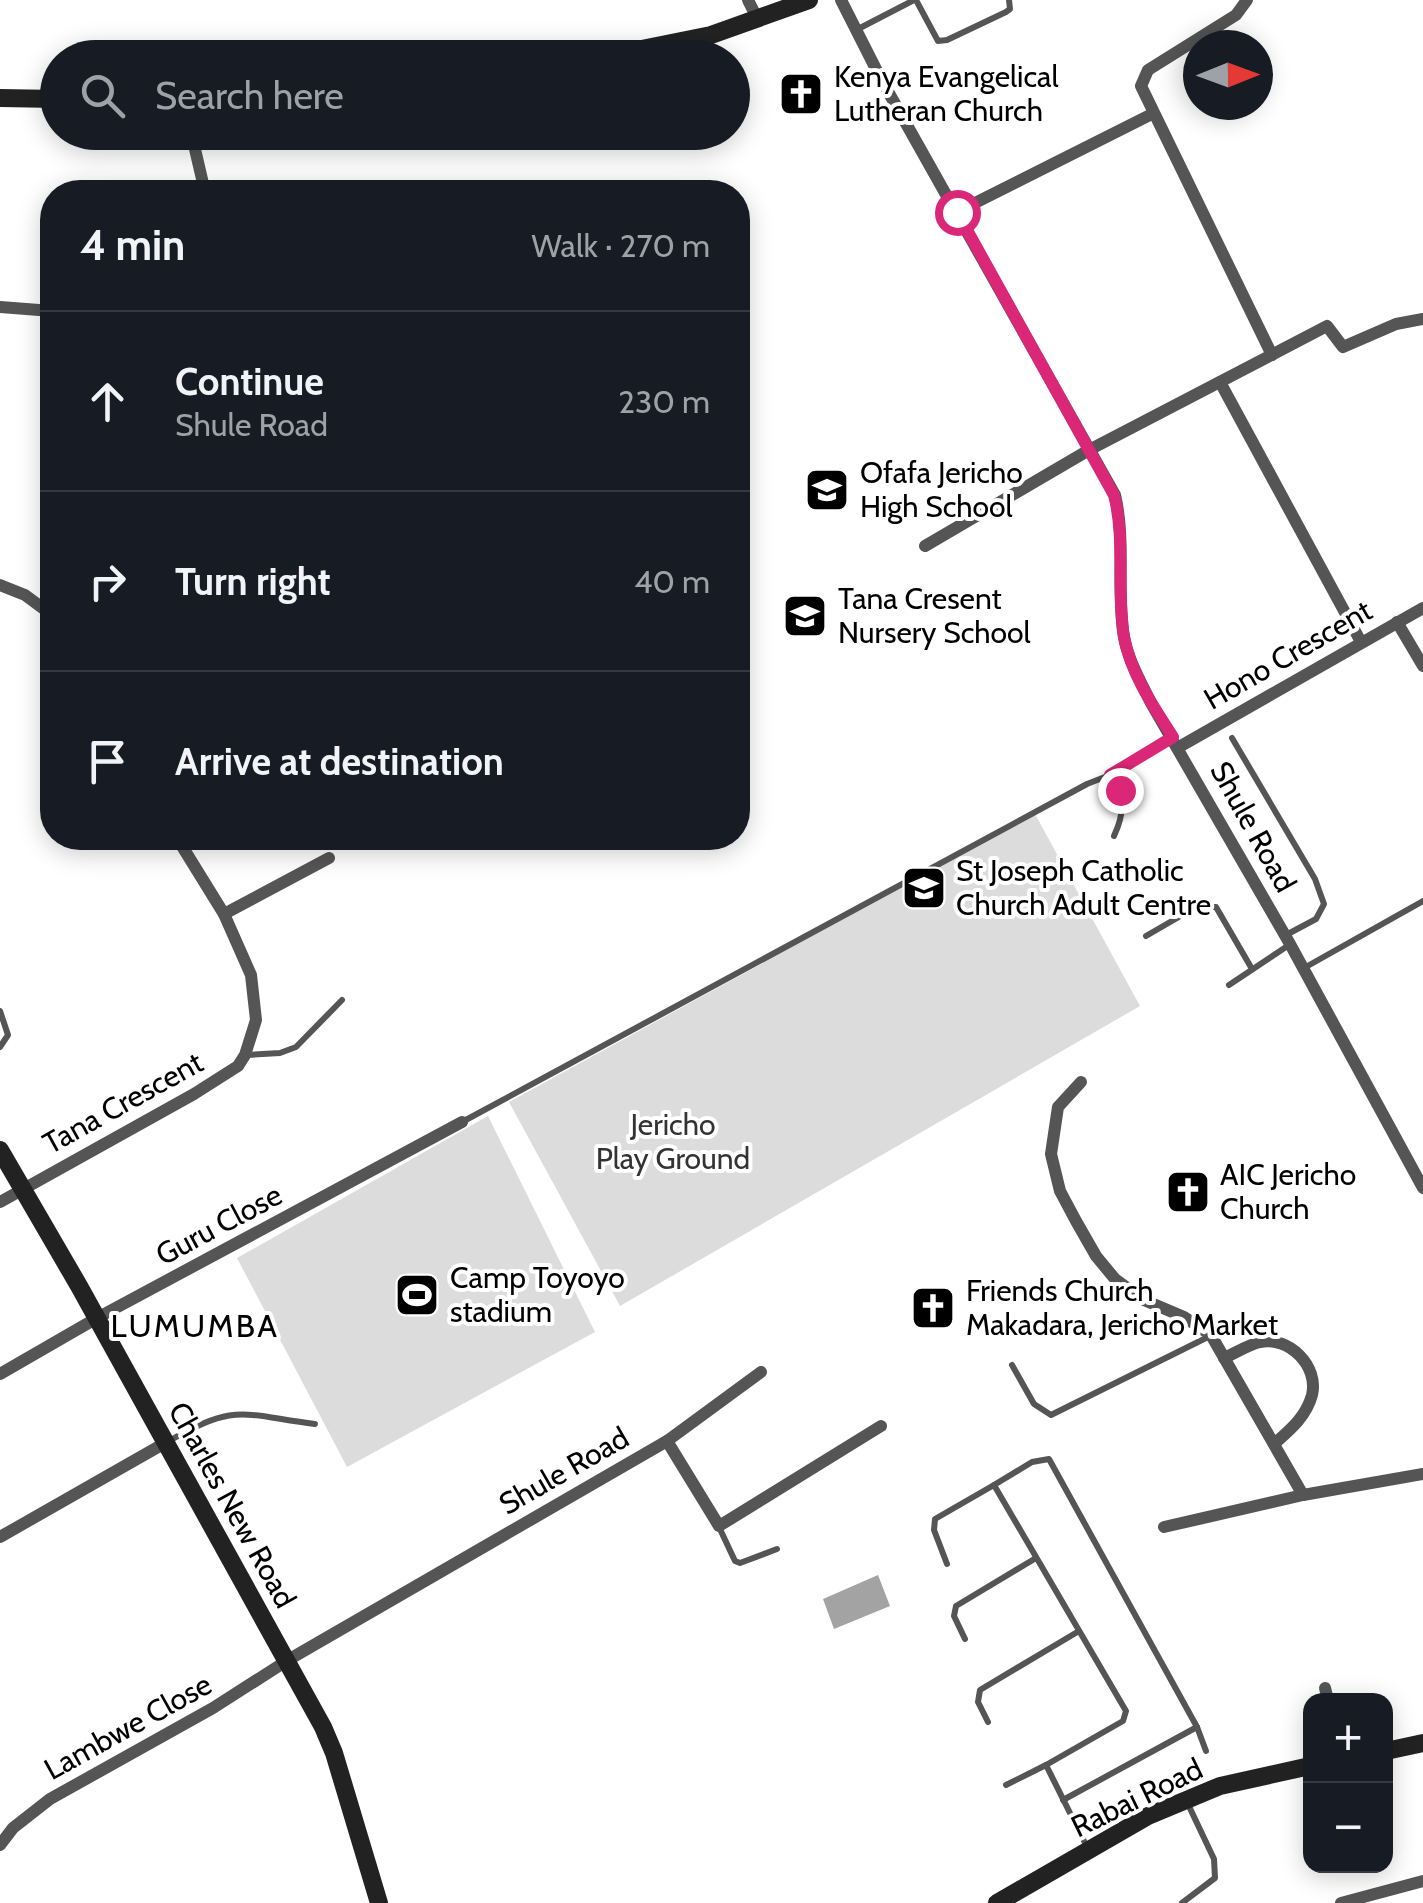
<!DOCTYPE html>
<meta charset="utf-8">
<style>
body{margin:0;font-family:Cabin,sans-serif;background:#242831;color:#f1f3f6}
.controls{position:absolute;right:30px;bottom:30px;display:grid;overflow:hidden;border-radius:20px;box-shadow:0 5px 25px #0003}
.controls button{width:90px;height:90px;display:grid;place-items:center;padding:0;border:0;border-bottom:2px solid #363941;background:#171b24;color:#f1f3f6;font:50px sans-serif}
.compass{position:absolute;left:1183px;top:30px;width:90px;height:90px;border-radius:50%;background:#171b24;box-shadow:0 5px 25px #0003;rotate:89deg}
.stop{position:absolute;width:30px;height:30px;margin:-22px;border:8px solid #db2777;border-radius:50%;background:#fff}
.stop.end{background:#db2777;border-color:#fff;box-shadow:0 2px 10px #0008}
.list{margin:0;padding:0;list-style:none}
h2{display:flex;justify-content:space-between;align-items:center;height:130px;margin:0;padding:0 40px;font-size:42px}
h2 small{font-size:32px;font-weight:400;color:#9ea1a6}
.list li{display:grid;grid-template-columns:65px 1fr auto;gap:30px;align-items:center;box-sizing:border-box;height:180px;padding:0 40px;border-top:2px solid #363941}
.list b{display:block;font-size:38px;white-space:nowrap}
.list p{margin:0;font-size:32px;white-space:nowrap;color:#9ea1a6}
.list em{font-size:32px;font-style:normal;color:#9ea1a6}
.icon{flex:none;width:55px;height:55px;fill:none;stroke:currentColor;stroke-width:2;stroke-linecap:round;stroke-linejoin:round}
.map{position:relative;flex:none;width:1423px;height:1903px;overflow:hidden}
.search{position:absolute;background:#171b24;box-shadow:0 5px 25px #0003;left:40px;top:40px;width:710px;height:110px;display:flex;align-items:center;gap:25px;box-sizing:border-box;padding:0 35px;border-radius:55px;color:#9ea1a6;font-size:38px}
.panel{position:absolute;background:#171b24;box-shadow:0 5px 25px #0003;left:40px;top:180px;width:710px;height:670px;border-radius:40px}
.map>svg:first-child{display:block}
.green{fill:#dcdcdc}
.water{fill:#a3a3a3}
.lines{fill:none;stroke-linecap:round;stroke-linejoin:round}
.lane{stroke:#555;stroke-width:6}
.street{stroke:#555;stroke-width:12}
.secondary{stroke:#222;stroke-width:18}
.route{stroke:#db2777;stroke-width:12}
.labels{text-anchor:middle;stroke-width:8;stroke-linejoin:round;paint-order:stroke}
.poi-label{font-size:30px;fill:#000;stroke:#fff;text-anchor:start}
.street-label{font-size:30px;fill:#000;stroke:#fff}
.park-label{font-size:30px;fill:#333;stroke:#fff}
.neighbourhood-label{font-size:32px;letter-spacing:2.5px;fill:#000;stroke:#fff}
</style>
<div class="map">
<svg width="1423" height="1903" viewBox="0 0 1423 1903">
<rect width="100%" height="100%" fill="#fff"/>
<!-- green -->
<g class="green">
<path d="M1035,814L1140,1006L620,1306L509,1102Z"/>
<path d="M488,1116L595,1332L347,1467L237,1258Z"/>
</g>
<!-- water -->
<path class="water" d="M878,1575L890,1606L834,1629L823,1599Z"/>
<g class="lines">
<!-- lane -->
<g class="lane">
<path d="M916,0L938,41L947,40L1006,12L1010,9L1009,0"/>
<path d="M858,29L914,0"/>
<path d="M1232,738L1315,879L1324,904L1316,919L1286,935"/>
<path d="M1110,775C1125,798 1125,812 1114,836"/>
<path d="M1146,936L1196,907H1216L1252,969"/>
<path d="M1304,968L1423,901"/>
<path d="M1229,985L1289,945"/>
<path d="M0,1011L8,1035L0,1047"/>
<path d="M247,1055L280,1053L296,1047L342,1000"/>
<path d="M462,1122L1087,784L1110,775L1172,738"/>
<path d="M1012,1365L1034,1404L1051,1415L1210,1336"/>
<path d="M169,1441C236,1402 243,1415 315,1424"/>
<path d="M719,1527L735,1561L740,1563L777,1549"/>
<path d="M947,1564L934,1530L935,1519L994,1485"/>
<path d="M965,1639L954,1616L956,1606L1036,1558"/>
<path d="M988,1722L978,1702L980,1690L1079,1631"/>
<path d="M1006,1785L1046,1765"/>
<path d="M1063,1800L1197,1727"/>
<path d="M1088,1849L1046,1765L1123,1721L1126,1711L994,1485L1032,1462L1049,1459L1197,1727L1206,1751"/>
<path d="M1182,1903L1215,1878L1214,1859L1187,1802"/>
</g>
<!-- street -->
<g class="street">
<path d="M748,0L758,20"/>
<path d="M841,0L881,79L1115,495C1126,541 1116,590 1124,637C1128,660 1141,682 1151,703L1290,944L1423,1188"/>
<path d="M1247,0L1236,15L1148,70L1141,86L1272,355"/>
<path d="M191,132L205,192"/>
<path d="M957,212L1152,114"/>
<path d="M0,307L52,311"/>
<path d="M1220,382L1361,642"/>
<path d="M925,546L1089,450L1327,326L1343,347L1396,324L1423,319"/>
<path d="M0,585L25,595L52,615"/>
<path d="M1397,622L1423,666"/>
<path d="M1179,747L1423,608"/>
<path d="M224,914L329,858"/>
<path d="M1081,1082L1058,1107L1051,1154L1060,1191L1076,1221L1096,1256L1115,1279L1144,1300L1184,1317L1211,1335L1303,1495"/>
<path d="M0,1202L194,1094L238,1066L245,1055L256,1020L251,975L224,914L177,838"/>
<path d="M1224,1358C1235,1353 1248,1345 1260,1342C1289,1336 1319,1366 1312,1395C1306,1417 1290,1430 1274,1444"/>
<path d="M0,1374L97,1318L462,1122"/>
<path d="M667,1441L761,1372"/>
<path d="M1164,1527L1303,1495L1423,1474"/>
<path d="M0,1537L165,1443"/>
<path d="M1325,1688L1328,1700"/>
<path d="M0,1845L13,1828L50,1799L213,1708L288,1660L667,1441L719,1526L881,1426"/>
<path d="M1341,1903L1423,1881"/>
</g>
<!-- secondary -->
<g class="secondary">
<path d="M597,58L711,35L809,0"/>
<path d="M0,98L58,99"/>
<path d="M0,1150L79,1286L323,1727L334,1753L379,1903"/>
<path d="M1386,1751L1423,1743"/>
<path d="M997,1903L1148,1816L1220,1786L1310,1766"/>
</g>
</g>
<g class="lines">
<!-- route -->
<path class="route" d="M957,212L1114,495C1126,541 1116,590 1124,637C1131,674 1153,706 1173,737L1110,775L1120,790"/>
</g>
<!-- icons -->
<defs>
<symbol id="church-square" viewBox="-11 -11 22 22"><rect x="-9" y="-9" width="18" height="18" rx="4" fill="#000" stroke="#fff"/><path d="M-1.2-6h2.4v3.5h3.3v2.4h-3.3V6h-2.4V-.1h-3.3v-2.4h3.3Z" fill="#fff"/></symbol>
<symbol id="school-square" viewBox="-11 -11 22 22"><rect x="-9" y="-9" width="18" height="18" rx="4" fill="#000" stroke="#fff"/><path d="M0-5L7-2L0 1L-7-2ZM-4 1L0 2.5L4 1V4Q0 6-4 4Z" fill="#fff"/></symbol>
<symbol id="stadium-square" viewBox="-11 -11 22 22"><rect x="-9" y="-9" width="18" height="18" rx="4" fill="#000" stroke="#fff"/><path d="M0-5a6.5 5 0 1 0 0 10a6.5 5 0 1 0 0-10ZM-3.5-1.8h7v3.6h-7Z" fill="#fff"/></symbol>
</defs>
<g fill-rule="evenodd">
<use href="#church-square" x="776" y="69" width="50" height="50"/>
<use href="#school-square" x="802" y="465" width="50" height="50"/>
<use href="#school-square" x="780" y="591" width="50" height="50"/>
<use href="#school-square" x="899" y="863" width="50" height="50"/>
<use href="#church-square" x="1163" y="1167" width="50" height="50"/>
<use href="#stadium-square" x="392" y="1270" width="50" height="50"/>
<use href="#church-square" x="908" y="1283" width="50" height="50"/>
</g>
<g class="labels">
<!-- poi labels -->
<g class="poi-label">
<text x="834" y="87">Kenya Evangelical<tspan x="834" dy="34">Lutheran Church</tspan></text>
<text x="860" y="483">Ofafa Jericho<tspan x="860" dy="34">High School</tspan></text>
<text x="838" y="609">Tana Cresent<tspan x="838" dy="34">Nursery School</tspan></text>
<text x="956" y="881">St Joseph Catholic<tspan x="956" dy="34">Church Adult Centre</tspan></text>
<text x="1220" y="1185">AIC Jericho<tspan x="1220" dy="34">Church</tspan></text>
<text x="450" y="1288">Camp Toyoyo<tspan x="450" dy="34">stadium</tspan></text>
<text x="966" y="1301">Friends Church<tspan x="966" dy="34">Makadara, Jericho Market</tspan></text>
</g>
<!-- street labels -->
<g class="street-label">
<text transform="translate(1288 655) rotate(-30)" y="10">Hono Crescent</text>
<text transform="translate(1253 827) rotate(61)" y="10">Shule Road</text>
<text transform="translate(123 1103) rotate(-29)" y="10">Tana Crescent</text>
<text transform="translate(219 1225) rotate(-28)" y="10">Guru Close</text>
<text transform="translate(564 1471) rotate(-30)" y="10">Shule Road</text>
<text transform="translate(232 1505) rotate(61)" y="10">Charles New Road</text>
<text transform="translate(128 1727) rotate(-29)" y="10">Lambwe Close</text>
<text transform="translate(1137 1798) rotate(-26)" y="10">Rabai Road</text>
</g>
<!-- park labels -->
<g class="park-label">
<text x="673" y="1135">Jericho<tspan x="673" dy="34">Play Ground</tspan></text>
</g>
<!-- neighbourhood labels -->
<g class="neighbourhood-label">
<text x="195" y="1337">LUMUMBA</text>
</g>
</g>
</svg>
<div class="controls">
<button>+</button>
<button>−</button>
</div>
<svg class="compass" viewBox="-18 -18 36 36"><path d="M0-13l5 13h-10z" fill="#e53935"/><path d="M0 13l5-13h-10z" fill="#9ea1a6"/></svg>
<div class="stop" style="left:957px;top:212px"></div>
<div class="stop end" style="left:1120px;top:790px"></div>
<div class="search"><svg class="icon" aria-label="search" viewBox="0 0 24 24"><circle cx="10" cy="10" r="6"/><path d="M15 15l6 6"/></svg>Search here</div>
<section class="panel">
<h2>4 min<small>Walk · 270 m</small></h2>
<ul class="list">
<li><svg class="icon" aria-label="ahead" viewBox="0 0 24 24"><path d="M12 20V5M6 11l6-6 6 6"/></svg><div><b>Continue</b><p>Shule Road</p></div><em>230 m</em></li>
<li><svg class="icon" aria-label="right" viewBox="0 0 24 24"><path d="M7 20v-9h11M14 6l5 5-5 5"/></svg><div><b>Turn right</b></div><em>40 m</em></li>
<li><svg class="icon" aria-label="arrive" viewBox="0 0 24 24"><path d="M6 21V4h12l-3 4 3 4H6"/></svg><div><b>Arrive at destination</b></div></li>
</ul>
</section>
</div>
